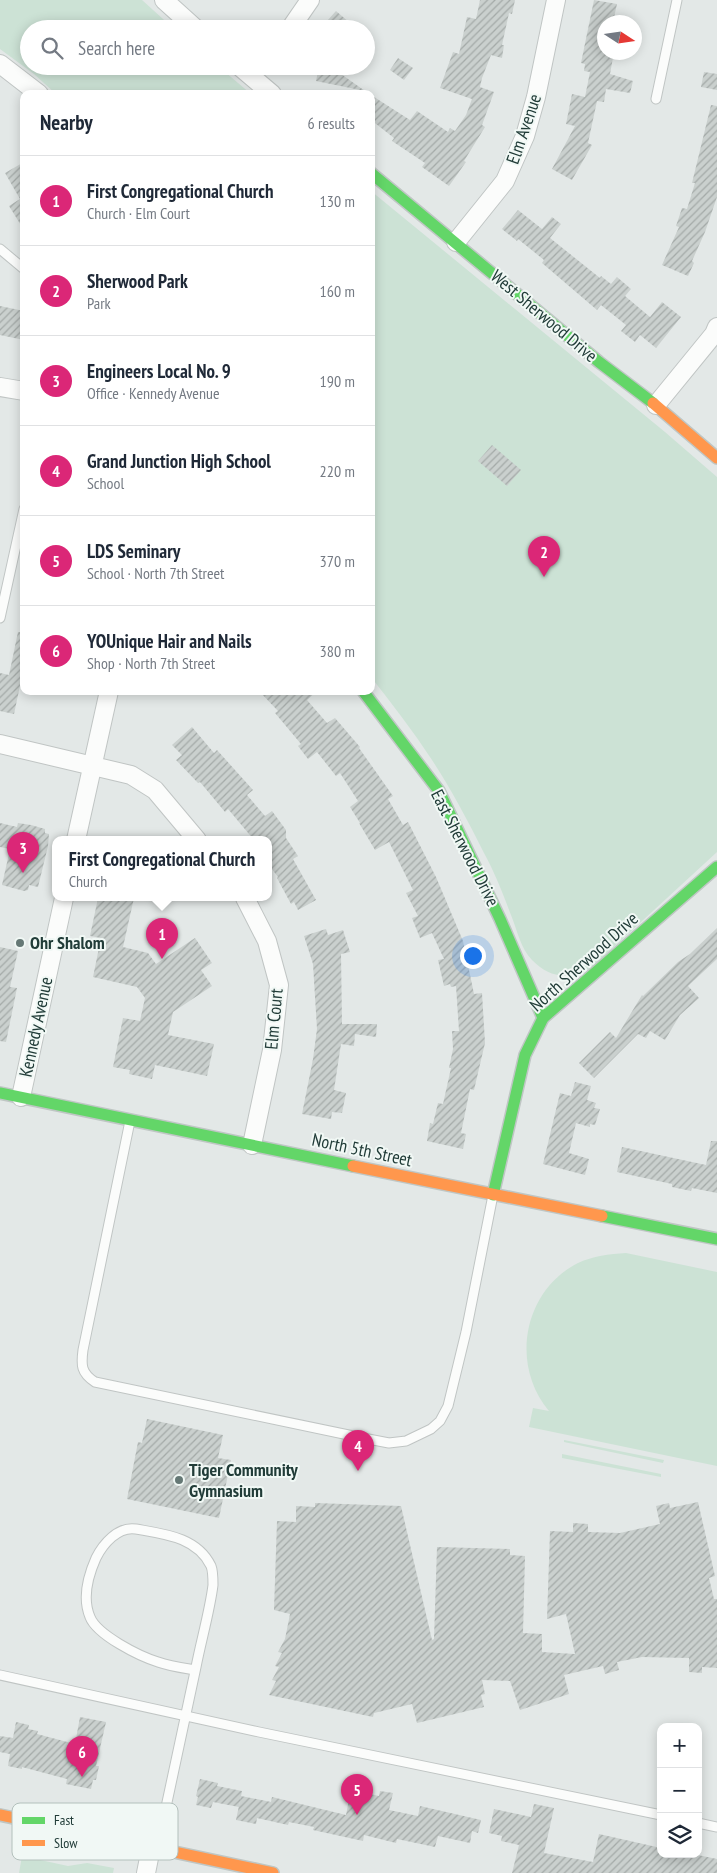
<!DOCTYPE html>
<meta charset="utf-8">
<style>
body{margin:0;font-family:"PT Sans Narrow",sans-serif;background:#f2f2f3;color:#1f2937}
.controls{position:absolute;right:15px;bottom:15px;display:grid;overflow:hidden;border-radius:10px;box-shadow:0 2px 12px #0003}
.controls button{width:45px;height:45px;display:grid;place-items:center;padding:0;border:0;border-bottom:1px solid #e0e1e3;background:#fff;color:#1f2937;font:25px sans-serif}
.compass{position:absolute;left:597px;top:15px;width:45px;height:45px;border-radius:50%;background:#fff;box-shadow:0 2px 12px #0003;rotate:102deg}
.you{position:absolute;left:472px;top:955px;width:18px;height:18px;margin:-12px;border:4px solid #fff;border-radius:50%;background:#1a73e8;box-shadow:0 0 0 8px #1a73e833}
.badge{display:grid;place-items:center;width:32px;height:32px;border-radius:50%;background:#db2777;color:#fff;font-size:16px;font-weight:700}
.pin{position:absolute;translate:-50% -41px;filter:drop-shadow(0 1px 2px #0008)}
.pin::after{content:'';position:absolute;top:26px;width:18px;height:15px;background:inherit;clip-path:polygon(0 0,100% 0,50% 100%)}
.popup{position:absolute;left:52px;top:836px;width:220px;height:65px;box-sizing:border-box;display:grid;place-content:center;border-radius:10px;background:#fff;filter:drop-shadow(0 1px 4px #0005);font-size:16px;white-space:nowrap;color:#747a83}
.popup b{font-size:19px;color:#1f2937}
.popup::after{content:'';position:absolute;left:50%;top:100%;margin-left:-10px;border:10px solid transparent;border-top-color:#fff}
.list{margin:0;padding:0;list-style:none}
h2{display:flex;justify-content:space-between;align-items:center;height:65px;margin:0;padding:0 20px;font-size:21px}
h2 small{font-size:16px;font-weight:400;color:#747a83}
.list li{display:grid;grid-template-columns:32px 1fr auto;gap:15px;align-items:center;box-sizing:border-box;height:90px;padding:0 20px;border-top:1px solid #e0e1e3}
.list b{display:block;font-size:19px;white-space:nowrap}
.list p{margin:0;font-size:16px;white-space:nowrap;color:#747a83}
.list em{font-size:16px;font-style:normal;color:#747a83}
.icon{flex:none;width:28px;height:28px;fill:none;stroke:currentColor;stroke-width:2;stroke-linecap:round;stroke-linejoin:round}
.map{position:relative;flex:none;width:717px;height:1873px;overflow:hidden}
.search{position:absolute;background:#fff;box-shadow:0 2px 12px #0003;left:20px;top:20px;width:355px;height:55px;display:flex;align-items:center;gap:12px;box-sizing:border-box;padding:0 18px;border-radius:28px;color:#747a83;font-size:19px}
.panel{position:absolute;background:#fff;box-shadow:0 2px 12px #0003;left:20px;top:90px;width:355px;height:605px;border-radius:10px}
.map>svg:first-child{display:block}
.green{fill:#cce2d5}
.building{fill:url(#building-hatch)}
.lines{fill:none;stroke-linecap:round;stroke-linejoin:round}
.lane-casing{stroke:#c0c5c4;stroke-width:11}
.street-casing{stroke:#c0c5c4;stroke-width:20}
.fast-casing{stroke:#bfc6c4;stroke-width:14}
.slow-casing{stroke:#bfc6c4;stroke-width:14}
.lane{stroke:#fbfcfb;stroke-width:9}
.street{stroke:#fbfcfb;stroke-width:18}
.fast{stroke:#63d668;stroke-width:11}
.slow{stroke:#ff974d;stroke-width:11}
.poi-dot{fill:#657875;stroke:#f1f8f5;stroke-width:2}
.labels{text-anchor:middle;stroke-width:4;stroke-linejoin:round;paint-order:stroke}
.street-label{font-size:18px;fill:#213c38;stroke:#f1f8f5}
.poi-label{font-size:18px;font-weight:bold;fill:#213c38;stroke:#f1f8f5;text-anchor:start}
.key{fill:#f1f8f5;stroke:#b3c0bc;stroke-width:1}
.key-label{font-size:14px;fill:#213c38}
</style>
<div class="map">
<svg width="717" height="1873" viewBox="0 0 717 1873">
<defs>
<pattern id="building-hatch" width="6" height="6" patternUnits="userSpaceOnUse" patternTransform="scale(1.25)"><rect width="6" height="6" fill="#cad0ce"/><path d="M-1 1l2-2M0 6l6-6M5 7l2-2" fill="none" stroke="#a4aaa8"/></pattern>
</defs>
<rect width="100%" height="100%" fill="#e3e8e7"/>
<!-- green -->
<g class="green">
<path d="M0,0H142L174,29H29V66H218L251,94H56L34,74L0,49Z"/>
<path d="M371,191L665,432L717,477V852L591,968C568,979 551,979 532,960C521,949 517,930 511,915C503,894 495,873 484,853C468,821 451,789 432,760C413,731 392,704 371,677Z"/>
<path d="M626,1253L717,1272V1466L529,1427L533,1408L549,1411C510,1365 523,1291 578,1263C593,1256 609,1254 626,1253Z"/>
<path d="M564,1440L664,1460L663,1463L564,1442Z"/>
<path d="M562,1454L661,1474V1477L562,1458Z"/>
<path d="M22,1856L68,1866L87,1863L114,1868L113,1873H19Z"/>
</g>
<!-- building -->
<g class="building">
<path d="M480,0H515L512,14L509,13L502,45H504L502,58L491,55L482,78L480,87L494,92L482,125L485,127L464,161L466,162L449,186L422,167L425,163L392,141L394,138L371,120V95L410,120L417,111L448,132L450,128L455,131L466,115L472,99L440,88L453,52L459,54L467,17L476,19Z"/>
<path d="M594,0L617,4L613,22H604V52H614L610,74L633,81L630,93L606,89L604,102L597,101L588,143L592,145L572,180L552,169L575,126L566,124L572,94L585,97L590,72L584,71L585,64L581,63Z"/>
<path d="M336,11L357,29H336L327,21Z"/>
<path d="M398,58L413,68L404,80L390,70Z"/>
<path d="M319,66H342L341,74L365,91L316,81Z"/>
<path d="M704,72L717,74V90L701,87Z"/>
<path d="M711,105L717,106V197L705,232L692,261L694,263L688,276L662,265L679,227L676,226L682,208L687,209L695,183H692Z"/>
<path d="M24,162V230L9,206L20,199L5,173Z"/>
<path d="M518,210L542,229L552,217L561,224L550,238L600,278L601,276L611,284L617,277L631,289L625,296L650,317L662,302L681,317L656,348L640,335L635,342L621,331L626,325L601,305L597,310L542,263L544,260L518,239L517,241L502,229Z"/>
<path d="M0,306L24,311V340L0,335Z"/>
<path d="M492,445L521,470L507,486L478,461Z"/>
<path d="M18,632H24V667L14,714L0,711V673L9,675Z"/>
<path d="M259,691H317L307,700L327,723L335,718L360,747L359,748L393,796L388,799L403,825L408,822L436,877L463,941L474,994L482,993L485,1043L474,1090L470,1089L461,1133L466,1134L463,1149L427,1141L430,1123L433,1124L438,1103L443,1104L451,1068H449L453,1049L452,1031H459L456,986L451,987L450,984L444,986L438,960L444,959L432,933L420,938L412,918L418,916L406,893L413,890L389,842L375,850L359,823H360L350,807L358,801L340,773L336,776L317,752L308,759L298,746L301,744L275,713L278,711Z"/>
<path d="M192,727L214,753L217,750L253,790L247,795L265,816L272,811L286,830V838L298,856L293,859L316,900L298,910L294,902L291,904L277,878L278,877L268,864V840H254L228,809L225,812L200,782L198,783L176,760L182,755L172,745Z"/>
<path d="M0,823L17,827L18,823L31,825L45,829V833L49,834L48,846L38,887L29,885L28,890L24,891L2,885L10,849L0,847Z"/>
<path d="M98,898H134L123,947L148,953L156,964L195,938L212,963L201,970L212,986L173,1012L168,1035L214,1044L207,1076L155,1065L152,1079L129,1074L130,1070L113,1067L123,1018L140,1021L145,998L137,987L93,977L101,938L90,936Z"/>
<path d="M717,928V959L688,986L699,998L680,1015L665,1040L650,1031L646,1038L638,1034L594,1078L579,1063L610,1032L616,1038L642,995L643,996L678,962L690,954Z"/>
<path d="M326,929L328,935L343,930L350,952L341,954L342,1024H377L376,1037L355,1034L354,1046L341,1044L334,1090L346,1093L342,1113L332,1112L331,1119L302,1114L313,1059L317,1029L313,964L304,936Z"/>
<path d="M0,947L18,951L10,987L17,988L6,1042L0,1041Z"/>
<path d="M575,1082L591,1086L587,1100L596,1103L594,1108L600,1109L595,1125L590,1124V1127L576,1123L569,1153L589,1159L585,1175L543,1164L560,1093L571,1096Z"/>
<path d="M711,1141H717V1193L692,1188L691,1191L672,1187V1184L617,1172L622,1147L706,1165Z"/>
<path d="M147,1419L223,1435L218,1458L231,1460L219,1518L127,1499L138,1442L142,1443Z"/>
<path d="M698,1502L715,1576L709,1578L714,1599H717V1668L702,1667V1673L689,1672V1658L642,1657L617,1662L619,1670L605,1674L603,1666L564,1675L569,1694L520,1710L510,1681L482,1680L485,1694L481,1695L484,1707L417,1723L412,1704L374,1713L373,1717L269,1695L276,1681L272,1680L279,1667L275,1666L282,1653L278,1652L285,1639L290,1614L274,1610L277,1521L296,1522V1506L315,1507V1503L401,1506L432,1640L434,1639L437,1547L510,1549V1555L525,1556L523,1633L542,1634V1652L575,1654L566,1614L547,1619L550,1531L573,1532V1523L588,1524V1532L620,1533L660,1524L656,1506L669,1503L670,1508Z"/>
<path d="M80,1717L106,1722L96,1766H99L96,1780H93L91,1789L66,1784L67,1779L22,1767V1769L8,1766L10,1754L0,1752V1736L13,1738L16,1722L29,1725L28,1729L38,1731L37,1734L75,1744Z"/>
<path d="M200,1779L218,1783L217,1786L242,1791L239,1807L213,1802L211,1808L196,1805L198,1797L196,1796Z"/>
<path d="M351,1790L379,1796L380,1791L393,1793L389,1810L418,1816L420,1806L481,1820L478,1833L472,1831L470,1843L438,1836L435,1847L397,1839L396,1843L364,1835L363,1841L313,1830L314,1827L289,1822L288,1825L257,1818L256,1824L236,1820L241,1796L271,1802L272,1797L346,1815Z"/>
<path d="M534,1804L554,1808L544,1853L593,1862L599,1834L661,1848V1854H693L717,1859V1873H512L519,1845L501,1841L502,1836L489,1833L494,1809L531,1817Z"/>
</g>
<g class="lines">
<defs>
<g id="lane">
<path d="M656,99L677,0"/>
<path d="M0,249L24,269"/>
<path d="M0,618L24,509"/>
<path d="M130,1121L83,1350C81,1365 81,1373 95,1382L363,1438L389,1443L406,1441L431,1429L440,1421L448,1406L466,1332L493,1195"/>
<path d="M0,1675L259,1732L661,1815"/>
<path d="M698,1823L717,1827"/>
<path d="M157,1849C170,1788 183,1727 196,1667C201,1641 210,1610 213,1585C213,1579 213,1571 211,1566C197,1537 164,1534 136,1529C118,1526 103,1544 96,1558C88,1576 82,1598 90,1617C97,1635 139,1656 158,1662C169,1666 183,1668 195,1670"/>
</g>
<g id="street">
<path d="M164,0L196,29"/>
<path d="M290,29L310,0"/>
<path d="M0,64L39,94"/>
<path d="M239,66L272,94"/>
<path d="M456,242L505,181L525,136L536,97L556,0"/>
<path d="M0,387L24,391"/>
<path d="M656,405L714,334L717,327"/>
<path d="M0,744L131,775L155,790L197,840"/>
<path d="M76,840L109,691"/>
<path d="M245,898L267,941L279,985L272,1050L252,1145"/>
<path d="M21,1097L64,898"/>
<path d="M146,1873L151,1848"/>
</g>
<g id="fast">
<path d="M371,173L599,362L653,403"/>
<path d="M363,691L439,791L500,919L543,1018"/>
<path d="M0,1093L353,1166"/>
<path d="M493,1195L525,1055L543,1018L717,867"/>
<path d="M602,1216L717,1239"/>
</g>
<g id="slow">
<path d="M653,403L717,458"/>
<path d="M353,1166L602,1216"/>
<path d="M0,1815L273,1873"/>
</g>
</defs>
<!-- lane casing -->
<use href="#lane" class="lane-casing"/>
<!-- street casing -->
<use href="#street" class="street-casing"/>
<!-- fast casing -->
<use href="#fast" class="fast-casing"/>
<!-- slow casing -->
<use href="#slow" class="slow-casing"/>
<!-- lane -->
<use href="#lane" class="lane"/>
<!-- street -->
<use href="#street" class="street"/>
<!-- fast -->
<use href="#fast" class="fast"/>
<!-- slow -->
<use href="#slow" class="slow"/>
</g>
<!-- markers -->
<g class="poi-dot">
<circle cx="20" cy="943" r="5"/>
<circle cx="179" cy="1480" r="5"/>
</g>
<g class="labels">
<!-- street labels -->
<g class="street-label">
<text transform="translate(524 129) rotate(-71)" y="6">Elm Avenue</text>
<text transform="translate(544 316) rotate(40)" y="6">West Sherwood Drive</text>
<text transform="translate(465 848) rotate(63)" y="6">East Sherwood Drive</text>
<text transform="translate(584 962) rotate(-42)" y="6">North Sherwood Drive</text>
<text transform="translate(274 1019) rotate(-85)" y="6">Elm Court</text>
<text transform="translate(36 1027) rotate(-78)" y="6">Kennedy Avenue</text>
<text transform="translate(362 1150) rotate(12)" y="6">North 5th Street</text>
</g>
<!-- poi labels -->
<g class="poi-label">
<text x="30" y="949">Ohr Shalom</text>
<text x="189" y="1476">Tiger Community<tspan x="189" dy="21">Gymnasium</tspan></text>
</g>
</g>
<!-- legend -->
<rect x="12" y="1803" width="166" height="57" rx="8" class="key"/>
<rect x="22" y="1817" width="23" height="7" fill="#63d668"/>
<rect x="22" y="1840" width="23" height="6" fill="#ff974d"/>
<g class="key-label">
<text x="54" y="1825">Fast</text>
<text x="54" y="1848">Slow</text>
</g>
</svg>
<div class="controls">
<button>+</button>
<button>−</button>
<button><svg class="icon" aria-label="layers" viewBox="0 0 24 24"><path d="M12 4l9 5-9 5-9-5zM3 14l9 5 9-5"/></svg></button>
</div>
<svg class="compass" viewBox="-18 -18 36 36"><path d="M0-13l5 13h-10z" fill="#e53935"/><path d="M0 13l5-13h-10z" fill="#747a83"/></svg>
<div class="you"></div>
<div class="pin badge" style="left:162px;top:959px">1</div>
<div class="popup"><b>First Congregational Church</b>Church</div>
<div class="pin badge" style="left:544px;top:577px">2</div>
<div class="pin badge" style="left:23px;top:873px">3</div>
<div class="pin badge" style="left:358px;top:1471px">4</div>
<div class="pin badge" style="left:357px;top:1815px">5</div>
<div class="pin badge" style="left:82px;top:1777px">6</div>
<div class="search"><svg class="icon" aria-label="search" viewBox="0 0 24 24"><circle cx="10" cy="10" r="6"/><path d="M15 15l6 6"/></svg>Search here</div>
<section class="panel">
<h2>Nearby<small>6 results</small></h2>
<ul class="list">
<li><span class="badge">1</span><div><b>First Congregational Church</b><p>Church · Elm Court</p></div><em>130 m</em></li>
<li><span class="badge">2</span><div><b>Sherwood Park</b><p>Park</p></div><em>160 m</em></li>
<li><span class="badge">3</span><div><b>Engineers Local No. 9</b><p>Office · Kennedy Avenue</p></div><em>190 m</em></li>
<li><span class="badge">4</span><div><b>Grand Junction High School</b><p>School</p></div><em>220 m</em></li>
<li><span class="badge">5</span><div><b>LDS Seminary</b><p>School · North 7th Street</p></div><em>370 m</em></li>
<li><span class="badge">6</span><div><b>YOUnique Hair and Nails</b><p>Shop · North 7th Street</p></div><em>380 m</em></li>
</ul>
</section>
</div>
